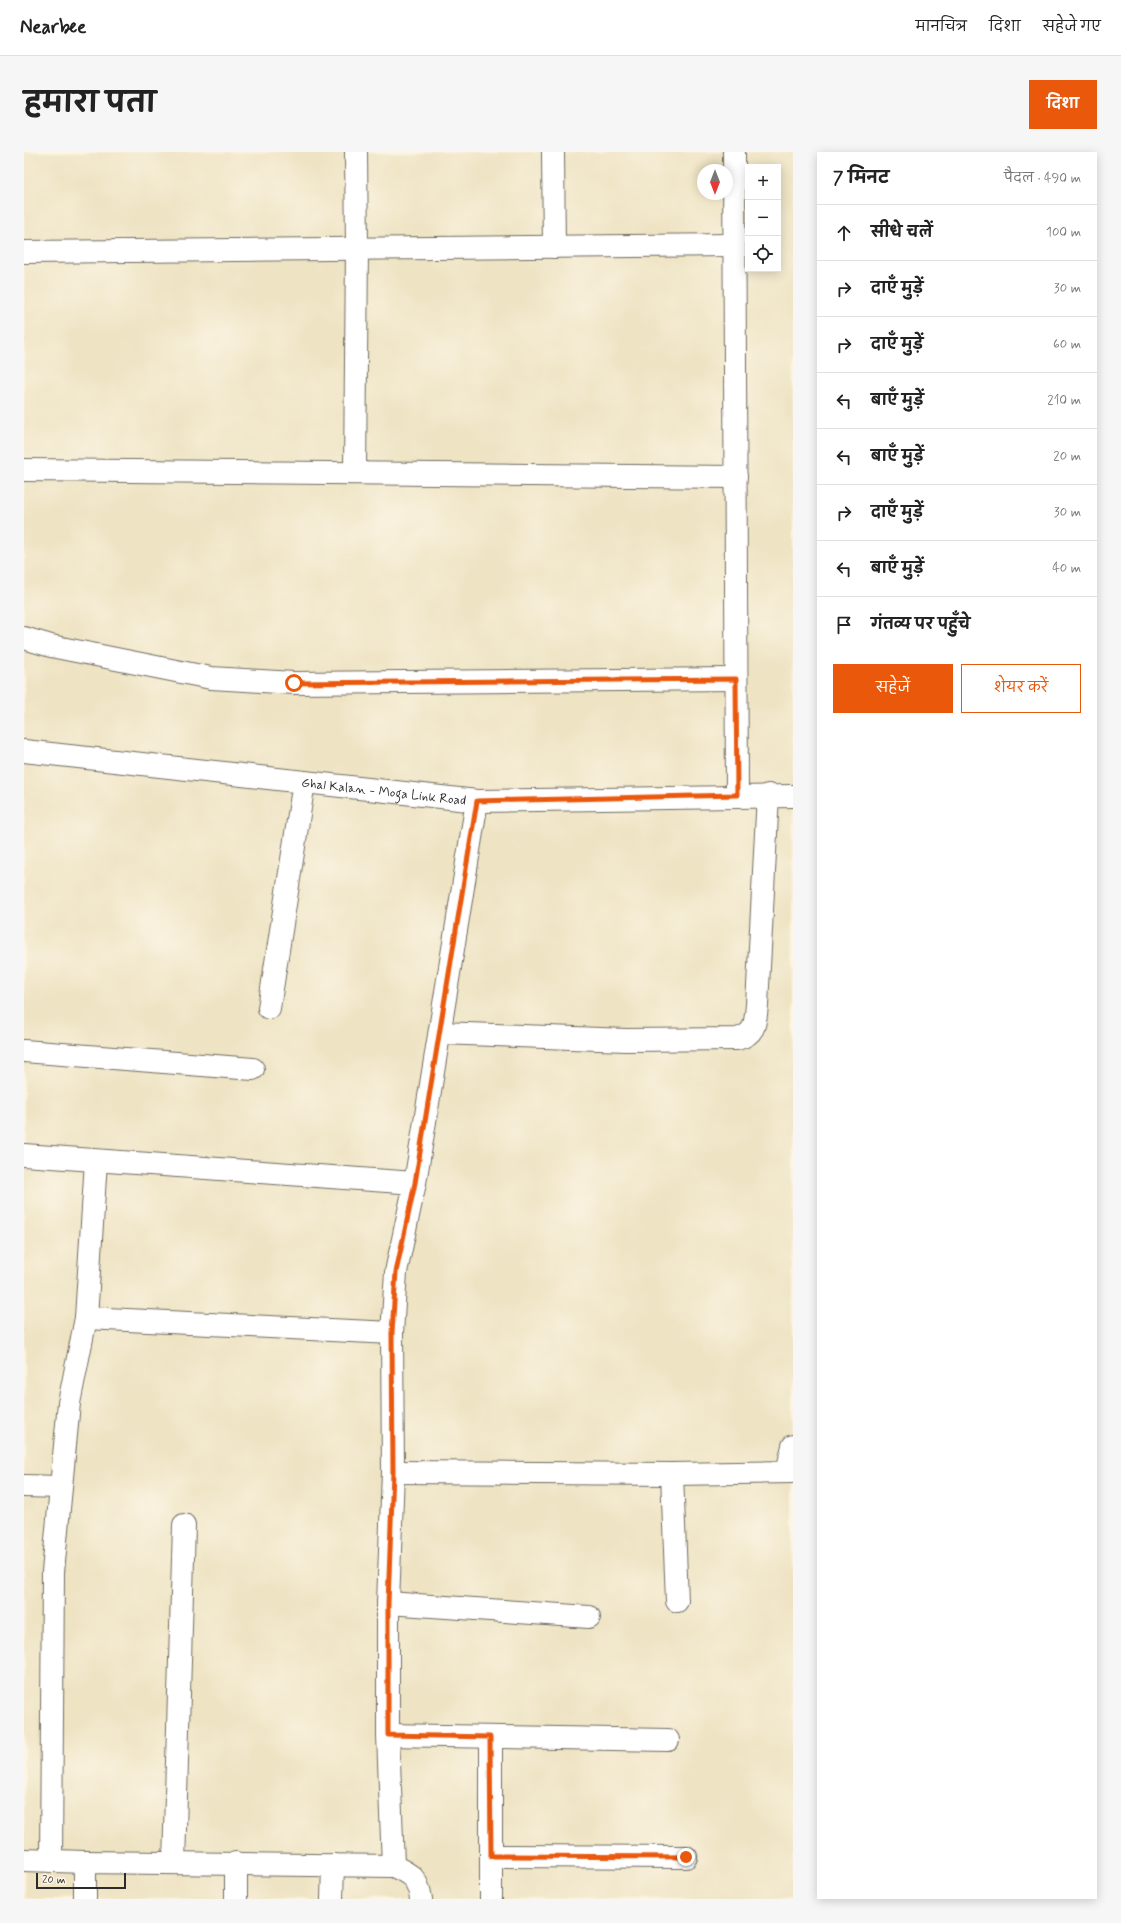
<!DOCTYPE html>
<html lang="hi">
<meta charset="utf-8">
<style>
body{margin:0;font-family:Mynerve,"Playpen Sans Deva",sans-serif;background:#f6f6f6;color:#222}
.controls{position:absolute;right:12px;top:12px;display:grid;overflow:hidden;border-radius:0px;box-shadow:0 2px 10px #0003}
.controls button{width:36px;height:36px;display:grid;place-items:center;padding:0;border:0;border-bottom:1px solid #e0e0e0;background:#fff;color:#222;font:20px sans-serif}
.compass{position:absolute;left:673px;top:12px;width:36px;height:36px;border-radius:50%;background:#fff;box-shadow:0 2px 10px #0003;rotate:180deg}
.scale{position:absolute;left:12px;bottom:10px;width:90px;box-sizing:border-box;padding-left:4px;border:2px solid #2b2b2b;border-top:0;font-size:11px;line-height:14px;white-space:nowrap;color:#2b2b2b;-webkit-text-stroke:3px #fcf5e5;paint-order:stroke}
.stop{position:absolute;width:12px;height:12px;margin:-9px;border:3px solid #ea580c;border-radius:50%;background:#fff}
.stop.end{background:#ea580c;border-color:#fff;box-shadow:0 1px 4px #0008}
.list{margin:0;padding:0;list-style:none}
h2{display:flex;justify-content:space-between;align-items:center;height:52px;margin:0;padding:0 16px;font-size:17px}
h2 small{font-size:13px;font-weight:400;color:#767676}
.list li{display:grid;grid-template-columns:26px 1fr auto;gap:12px;align-items:center;box-sizing:border-box;height:56px;padding:0 16px;border-top:1px solid #e0e0e0}
.list b{display:block;font-size:15px;white-space:nowrap}
.list em{font-size:13px;font-style:normal;color:#767676}
.actions{display:flex;gap:8px;padding:12px 16px}
.actions a{flex:1;padding:9px 0;border:1px solid #ea580c;border-radius:0px;text-align:center;font-size:14px;color:#ea580c}
.actions .main{background:#ea580c;color:#fff}
.icon{flex:none;width:22px;height:22px;fill:none;stroke:currentColor;stroke-width:2;stroke-linecap:round;stroke-linejoin:round}
.map{position:relative;flex:none;width:769px;height:1747px;overflow:hidden;border-radius:0px}
header{display:flex;align-items:center;gap:24px;box-sizing:border-box;height:56px;padding:0 20px;background:#fff;border-bottom:1px solid #e0e0e0}
header strong{font-size:19px}
nav{display:flex;gap:22px;margin-inline-start:auto;font-size:14px}
.intro{display:flex;align-items:center;justify-content:space-between;box-sizing:border-box;height:96px;padding:0 24px}
h1{margin:0;font-size:28px}
.button{padding:10px 18px;border-radius:0px;background:#ea580c;color:#fff;font-size:14px;font-weight:700}
main{display:flex;gap:24px;padding:0 24px}
aside{flex:1;background:#fff;border-radius:0px;box-shadow:0 2px 10px #0003}
.map>svg:first-child{display:block}
.lines{fill:none;stroke-linecap:round;stroke-linejoin:round}
.minor-casing{stroke:#6f6b60;stroke-width:24}
.minor{stroke:#fff;stroke-width:22}
.route{stroke:#ea580c;stroke-width:5}
.labels{text-anchor:middle;stroke-width:3.5;stroke-linejoin:round;paint-order:stroke}
.street-label{font-size:13px;fill:#2b2b2b;stroke:#fcf5e5}
</style>
<header>
<strong>Nearbee</strong>
<nav><a>मानचित्र</a><a>दिशा</a><a>सहेजे गए</a></nav>
</header>
<div class="intro"><h1>हमारा पता</h1><a class="button">दिशा</a></div>
<main>
<div class="map">
<svg width="769" height="1747" viewBox="0 0 769 1747">
<rect width="100%" height="100%" fill="#fcf5e5"/>
<filter id="ink" filterUnits="userSpaceOnUse"><feTurbulence type="fractalNoise" baseFrequency=".025" numOctaves="2"/><feDisplacementMap in="SourceGraphic" scale="8" xChannelSelector="R" yChannelSelector="G"/><feConvolveMatrix kernelMatrix="1 2 1 2 8 2 1 2 1" color-interpolation-filters="sRGB"/></filter>
<filter id="wash" filterUnits="userSpaceOnUse"><feTurbulence type="fractalNoise" baseFrequency=".012" numOctaves="4" result="noise"/><feDisplacementMap in="SourceGraphic" scale="16" xChannelSelector="R" yChannelSelector="G"/><feGaussianBlur stdDeviation="0.9" result="paint"/><feColorMatrix in="noise" values="0 0 0 0 0 0 0 0 0 0 0 0 0 0 0 0 0 1.4 0 .05"/><feComposite in="paint" operator="in"/></filter>
<g filter="url(#wash)">
<rect width="100%" height="100%" fill="#eee3c3"/>
</g>
<g filter="url(#ink)">
<g class="lines">
<defs>
<g id="minor">
<path d="M529,0L530,95"/>
<path d="M710,0L713,643"/>
<path d="M0,100L710,93"/>
<path d="M0,318L712,325"/>
<path d="M331,321L333,97L332,0"/>
<path d="M0,486L27,494L187,526L270,531L712,527"/>
<path id="s1" d="M0,599L453,649L769,644"/>
<path d="M245,856L280,630"/>
<path d="M416,881L602,888L713,887C732,882 731,871 733,853L744,643"/>
<path d="M0,899L229,917"/>
<path d="M0,1003L391,1031"/>
<path d="M62,1166L368,1181"/>
<path d="M369,1320L648,1322L769,1320"/>
<path d="M763,1320L769,1294"/>
<path d="M648,1322L653,1449"/>
<path d="M0,1334L36,1335"/>
<path d="M364,1451L565,1465"/>
<path d="M364,1583L644,1588"/>
<path d="M467,1585V1747"/>
<path d="M467,1704L662,1705"/>
<path d="M0,1708L61,1710"/>
<path d="M27,1709L29,1420L45,1251L62,1166L72,1009"/>
<path d="M150,1711L160,1373"/>
<path d="M369,1714C387,1722 394,1726 397,1747"/>
<path d="M61,1747V1710L369,1714L364,1583V1451L369,1320L368,1181L372,1120L391,1031L453,649"/>
<path d="M212,1747V1711"/>
<path d="M308,1747L309,1713"/>
</g>
</defs>
<!-- minor casing -->
<use href="#minor" class="minor-casing"/>
<!-- minor -->
<use href="#minor" class="minor"/>
</g>
</g>
<g class="lines" filter="url(#ink)">
<!-- route -->
<path class="route" d="M270,531L712,527L713,643L453,649L391,1031L372,1120L368,1181L369,1320L364,1451V1583L466,1585L467,1704L662,1705"/>
</g>
<g class="labels">
<!-- street labels -->
<g class="street-label">
<text dy="5" stroke="none"><textPath href="#s1" startOffset="362">Ghal Kalan - Moga Link Road</textPath></text>
</g>
</g>
</svg>
<div class="controls">
<button>+</button>
<button>−</button>
<button><svg class="icon" aria-label="locate" viewBox="0 0 24 24"><circle cx="12" cy="12" r="6"/><path d="M12 2v4M12 18v4M2 12h4M18 12h4"/></svg></button>
</div>
<svg class="compass" viewBox="-18 -18 36 36"><path d="M0-13l5 13h-10z" fill="#e53935"/><path d="M0 13l5-13h-10z" fill="#767676"/></svg>
<div class="scale">20 m</div>
<div class="stop" style="left:270px;top:531px"></div>
<div class="stop end" style="left:662px;top:1705px"></div>
</div>
<aside>
<h2>7 मिनट<small>पैदल · 490 m</small></h2>
<ul class="list">
<li><svg class="icon" aria-label="ahead" viewBox="0 0 24 24"><path d="M12 20V5M6 11l6-6 6 6"/></svg><div><b>सीधे चलें</b></div><em>100 m</em></li>
<li><svg class="icon" aria-label="right" viewBox="0 0 24 24"><path d="M7 20v-9h11M14 6l5 5-5 5"/></svg><div><b>दाएँ मुड़ें</b></div><em>30 m</em></li>
<li><svg class="icon" aria-label="right" viewBox="0 0 24 24"><path d="M7 20v-9h11M14 6l5 5-5 5"/></svg><div><b>दाएँ मुड़ें</b></div><em>60 m</em></li>
<li><svg class="icon" aria-label="left" viewBox="0 0 24 24"><path d="M17 20v-9H6M10 6l-5 5 5 5"/></svg><div><b>बाएँ मुड़ें</b></div><em>210 m</em></li>
<li><svg class="icon" aria-label="left" viewBox="0 0 24 24"><path d="M17 20v-9H6M10 6l-5 5 5 5"/></svg><div><b>बाएँ मुड़ें</b></div><em>20 m</em></li>
<li><svg class="icon" aria-label="right" viewBox="0 0 24 24"><path d="M7 20v-9h11M14 6l5 5-5 5"/></svg><div><b>दाएँ मुड़ें</b></div><em>30 m</em></li>
<li><svg class="icon" aria-label="left" viewBox="0 0 24 24"><path d="M17 20v-9H6M10 6l-5 5 5 5"/></svg><div><b>बाएँ मुड़ें</b></div><em>40 m</em></li>
<li><svg class="icon" aria-label="arrive" viewBox="0 0 24 24"><path d="M6 21V4h12l-3 4 3 4H6"/></svg><div><b>गंतव्य पर पहुँचे</b></div></li>
</ul>
<div class="actions"><a class="main">सहेजें</a><a>शेयर करें</a></div>
</aside>
</main>
